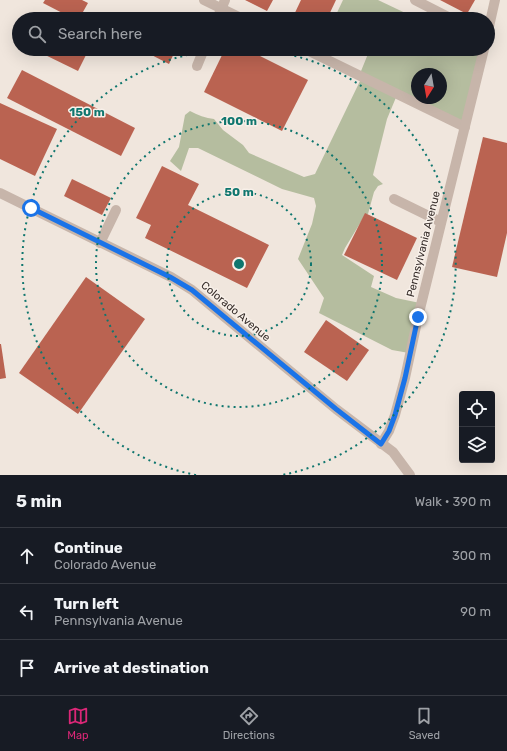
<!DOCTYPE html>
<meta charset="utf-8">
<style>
body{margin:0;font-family:Rubik,sans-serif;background:#20242c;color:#f1f3f6}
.controls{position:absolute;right:12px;bottom:12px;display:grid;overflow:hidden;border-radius:4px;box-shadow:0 4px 16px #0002}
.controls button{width:36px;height:36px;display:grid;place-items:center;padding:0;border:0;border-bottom:1px solid #363941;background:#171b24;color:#f1f3f6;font:20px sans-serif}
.compass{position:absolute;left:411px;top:68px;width:36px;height:36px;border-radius:50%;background:#171b24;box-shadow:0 4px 16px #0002;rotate:191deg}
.stop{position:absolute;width:12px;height:12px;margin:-9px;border:3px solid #1a73e8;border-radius:50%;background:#fff}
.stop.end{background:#1a73e8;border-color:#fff;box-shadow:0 1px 4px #0008}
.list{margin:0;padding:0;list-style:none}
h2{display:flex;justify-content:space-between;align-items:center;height:52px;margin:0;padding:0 16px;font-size:17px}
h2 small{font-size:13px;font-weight:400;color:#9ea1a6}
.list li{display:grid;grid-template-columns:26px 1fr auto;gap:12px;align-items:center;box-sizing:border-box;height:56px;padding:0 16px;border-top:1px solid #363941}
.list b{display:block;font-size:15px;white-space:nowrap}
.list p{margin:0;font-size:13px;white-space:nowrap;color:#9ea1a6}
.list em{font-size:13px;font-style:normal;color:#9ea1a6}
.icon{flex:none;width:22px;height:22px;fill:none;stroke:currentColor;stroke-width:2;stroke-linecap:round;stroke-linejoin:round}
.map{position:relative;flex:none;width:507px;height:475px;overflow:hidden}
.search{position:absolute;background:#171b24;box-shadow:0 4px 16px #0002;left:12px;right:12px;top:12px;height:44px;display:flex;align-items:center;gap:10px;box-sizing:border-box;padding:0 14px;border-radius:22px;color:#9ea1a6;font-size:15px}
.sheet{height:220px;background:#171b24}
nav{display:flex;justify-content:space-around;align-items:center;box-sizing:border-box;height:56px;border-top:1px solid #363941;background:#171b24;font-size:11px;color:#9ea1a6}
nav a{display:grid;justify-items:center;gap:2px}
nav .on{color:#db2777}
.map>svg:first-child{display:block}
.green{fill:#b5bd9f;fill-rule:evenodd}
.building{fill:#ba6351}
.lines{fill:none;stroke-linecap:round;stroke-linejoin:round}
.minor{stroke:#c7b5aa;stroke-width:10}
.route{stroke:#1a73e8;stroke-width:5}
.ring{fill:none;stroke:#0f766e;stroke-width:2;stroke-dasharray:2 4}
.labels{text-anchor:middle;stroke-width:3;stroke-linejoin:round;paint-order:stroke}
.street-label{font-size:11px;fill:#352c29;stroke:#f8f0e9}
.centre{fill:#0f766e;stroke:#f8f0e9;stroke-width:2}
.ring-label{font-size:12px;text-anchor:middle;font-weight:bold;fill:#0f766e;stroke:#f8f0e9;stroke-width:3;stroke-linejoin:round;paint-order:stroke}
</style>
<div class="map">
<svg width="507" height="475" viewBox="0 0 507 475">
<rect width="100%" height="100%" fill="#f0e6dd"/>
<!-- green -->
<g class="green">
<path d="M343,0H378L418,19H334Z"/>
<path d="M370,49H480L464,125L397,95L387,119L373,175L383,184L378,186L374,192L368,214L365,215L345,248L342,255L374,276L371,287L396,298L420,303L409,353L392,350L319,313L324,298L298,259L312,224L316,206L314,198L282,189L198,148H189L181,171L170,161L179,147L185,115L190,111C197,115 206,118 214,119L223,130L243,145L249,153L304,177L315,174L360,81L359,76ZM417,74H441V98H417Z"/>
</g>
<!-- building -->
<g class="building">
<path d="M45,0H82L88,3L79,19H74L43,3Z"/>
<path d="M245,0H273L267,11Z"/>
<path d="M301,0H336L327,19H292Z"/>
<path d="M440,0H475L467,14Z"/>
<path d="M134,13L146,19H131Z"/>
<path d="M87,15L96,19H85Z"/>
<path d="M38,49H84L88,51L78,71L37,51Z"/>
<path d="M140,49H176L169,64Z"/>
<path d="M225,49H246L308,80L282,131L204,92Z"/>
<path d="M22,70L135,128L121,156L7,98Z"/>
<path d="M0,103L57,129L35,176L0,159Z"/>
<path d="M483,137L507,143V233L497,277L452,267Z"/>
<path d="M162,166L199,184L188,205L269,245L247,288L145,238L151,225L136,218Z"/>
<path d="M72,179L111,198L102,215L64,196Z"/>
<path d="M365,213L417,238L397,280L344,255Z"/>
<path d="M86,277L145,319L78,414L19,373Z"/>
<path d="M326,320L369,350L347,381L304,352Z"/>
<path d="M0,344H1L6,378L0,379Z"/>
</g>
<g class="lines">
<!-- minor -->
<g class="minor">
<path d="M204,0L243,19"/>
<path d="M415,0L452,19"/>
<path d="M217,19L225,0"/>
<path d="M488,31L495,0"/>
<path d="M305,49L465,127"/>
<path d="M197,66L204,49"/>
<path d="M0,193L171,277L192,290L336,409L393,452L410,475"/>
<path d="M394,199L441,222"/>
<path d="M100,243L116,210"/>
<path d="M381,444L389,431L395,415L405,378L418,317L484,49"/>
</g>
</g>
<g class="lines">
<!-- route -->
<path class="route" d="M31,208L170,277L192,290L336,409L381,444L389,431L395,415L405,378L418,317"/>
</g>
<!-- distance rings -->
<g class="ring">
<circle cx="239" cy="264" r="72"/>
<circle cx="239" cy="264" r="143"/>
<path d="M196 475A215 215 0 0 1 237 49M241 49A215 215 0 0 1 282 475"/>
</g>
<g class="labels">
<!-- street labels -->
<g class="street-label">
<text transform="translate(423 244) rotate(-76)" y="4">Pennsylvania Avenue</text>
<text transform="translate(236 311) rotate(40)" y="4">Colorado Avenue</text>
</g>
</g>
<circle cx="239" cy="264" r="6" class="centre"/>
<g class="ring-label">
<text x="87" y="116">150 m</text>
<text x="239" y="125">100 m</text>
<text x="239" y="196">50 m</text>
</g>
</svg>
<div class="controls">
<button><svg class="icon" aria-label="locate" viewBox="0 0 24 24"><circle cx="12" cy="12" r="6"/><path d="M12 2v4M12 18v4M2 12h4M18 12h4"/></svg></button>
<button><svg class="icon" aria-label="layers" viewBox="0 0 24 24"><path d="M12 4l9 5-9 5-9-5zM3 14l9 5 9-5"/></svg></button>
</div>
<svg class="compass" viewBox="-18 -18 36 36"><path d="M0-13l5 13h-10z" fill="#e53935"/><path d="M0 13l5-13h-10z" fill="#9ea1a6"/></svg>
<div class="stop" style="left:31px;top:208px"></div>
<div class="stop end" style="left:418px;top:317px"></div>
<div class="search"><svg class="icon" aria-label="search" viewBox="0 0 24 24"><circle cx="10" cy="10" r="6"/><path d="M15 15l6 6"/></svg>Search here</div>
</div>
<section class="sheet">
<h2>5 min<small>Walk · 390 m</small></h2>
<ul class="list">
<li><svg class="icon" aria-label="ahead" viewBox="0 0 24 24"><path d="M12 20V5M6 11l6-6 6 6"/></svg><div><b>Continue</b><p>Colorado Avenue</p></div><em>300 m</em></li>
<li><svg class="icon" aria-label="left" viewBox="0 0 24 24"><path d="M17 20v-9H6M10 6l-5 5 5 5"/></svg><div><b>Turn left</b><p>Pennsylvania Avenue</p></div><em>90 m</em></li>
<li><svg class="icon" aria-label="arrive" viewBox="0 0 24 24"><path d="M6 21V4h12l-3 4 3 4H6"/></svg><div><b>Arrive at destination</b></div></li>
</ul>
</section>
<nav>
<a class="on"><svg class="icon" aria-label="map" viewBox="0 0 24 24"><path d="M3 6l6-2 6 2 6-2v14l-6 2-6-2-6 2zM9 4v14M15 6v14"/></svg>Map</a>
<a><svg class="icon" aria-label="directions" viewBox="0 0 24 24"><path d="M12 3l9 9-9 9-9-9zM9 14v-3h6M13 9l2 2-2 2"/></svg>Directions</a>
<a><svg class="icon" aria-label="saved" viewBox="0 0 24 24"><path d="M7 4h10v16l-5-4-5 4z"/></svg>Saved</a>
</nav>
